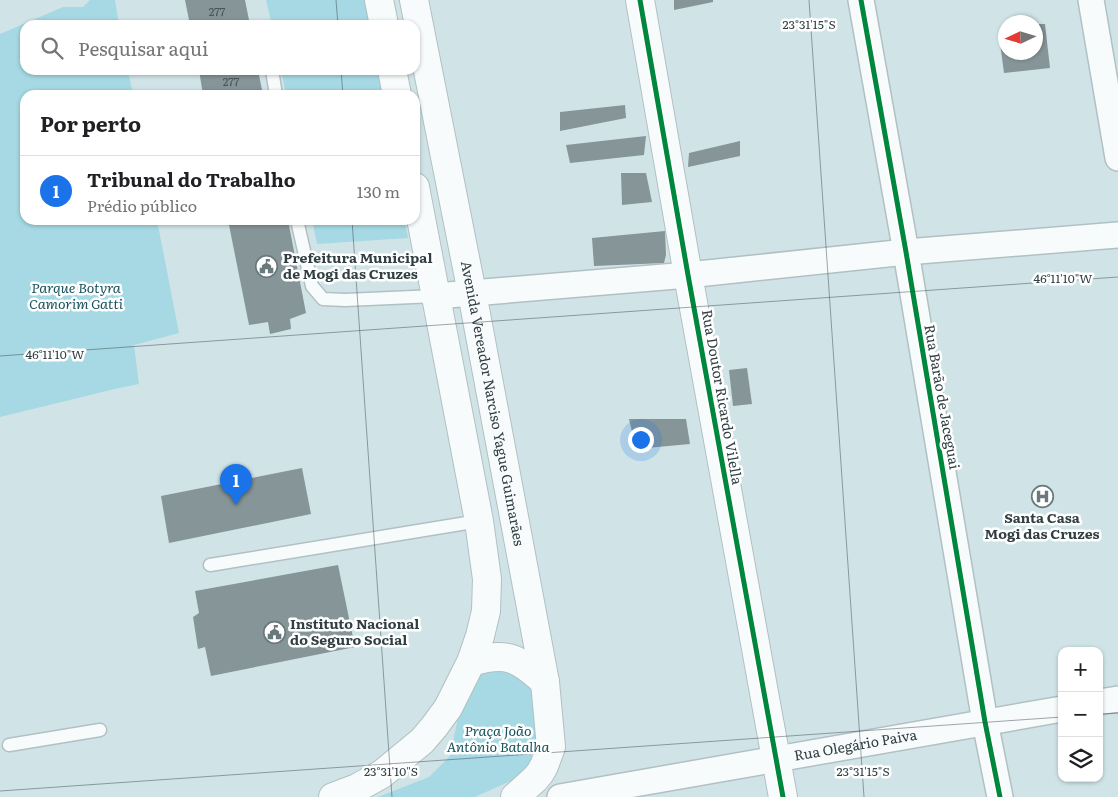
<!DOCTYPE html>
<html lang="pt">
<meta charset="utf-8">
<style>
body{margin:0;font-family:Literata,serif;background:#f2f2f2;color:#202124}
.controls{position:absolute;right:15px;bottom:15px;display:grid;overflow:hidden;border-radius:10px;box-shadow:0 1px 4px #0004}
.controls button{width:45px;height:45px;display:grid;place-items:center;padding:0;border:0;border-bottom:1px solid #e0e0e0;background:#fff;color:#202124;font:25px sans-serif}
.compass{position:absolute;left:998px;top:15px;width:45px;height:45px;border-radius:50%;background:#fff;box-shadow:0 1px 4px #0004;rotate:266deg}
.you{position:absolute;left:640px;top:439px;width:18px;height:18px;margin:-12px;border:4px solid #fff;border-radius:50%;background:#1a73e8;box-shadow:0 0 0 8px #1a73e833}
.badge{display:grid;place-items:center;width:32px;height:32px;border-radius:50%;background:#1a73e8;color:#fff;font-size:16px;font-weight:700}
.pin{position:absolute;translate:-50% -41px;filter:drop-shadow(0 1px 2px #0008)}
.pin::after{content:'';position:absolute;top:26px;width:18px;height:15px;background:inherit;clip-path:polygon(0 0,100% 0,50% 100%)}
.list{margin:0;padding:0;list-style:none}
h2{display:flex;justify-content:space-between;align-items:center;height:65px;margin:0;padding:0 20px;font-size:21px}
h2 small{font-size:16px;font-weight:400;color:#757577}
.list li{display:grid;grid-template-columns:32px 1fr auto;gap:15px;align-items:center;box-sizing:border-box;height:70px;padding:0 20px;border-top:1px solid #e0e0e0}
.list b{display:block;font-size:19px;white-space:nowrap}
.list p{margin:0;font-size:16px;white-space:nowrap;color:#757577}
.list em{font-size:16px;font-style:normal;color:#757577}
.icon{flex:none;width:28px;height:28px;fill:none;stroke:currentColor;stroke-width:2;stroke-linecap:round;stroke-linejoin:round}
.map{position:relative;flex:none;width:1118px;height:797px;overflow:hidden}
.search{position:absolute;background:#fff;box-shadow:0 1px 4px #0004;left:20px;top:20px;width:400px;height:55px;display:flex;align-items:center;gap:12px;box-sizing:border-box;padding:0 18px;border-radius:15px;color:#757577;font-size:19px}
.panel{position:absolute;background:#fff;box-shadow:0 1px 4px #0004;left:20px;top:90px;width:400px;height:135px;border-radius:15px}
.map>svg:first-child{display:block}
.green{fill:#a6d9e3}
.building{fill:#869598}
.lines{fill:none;stroke-linecap:round;stroke-linejoin:round}
.lane-casing{stroke:#b1c0c3;stroke-width:15}
.street-casing{stroke:#b1c0c3;stroke-width:28}
.secondary-casing{stroke:#b1c0c3;stroke-width:30}
.lane{stroke:#f8fbfb;stroke-width:12}
.street{stroke:#f8fbfb;stroke-width:25}
.secondary{stroke:#f8fbfb;stroke-width:28}
.cycleway-casing{stroke:#fff;stroke-width:8}
.cycleway{stroke:#00873e;stroke-width:5}
.ticks{fill:none;stroke:#313f42;stroke-width:1;stroke-opacity:0.45}
.labels{text-anchor:middle;stroke-width:5;stroke-linejoin:round;paint-order:stroke}
.number-label{font-size:11px;fill:#465458}
.poi-label{font-size:14px;font-weight:bold;fill:#313f42;stroke:#fff;text-anchor:start}
.park-label{font-size:14px;font-style:italic;fill:#19535d;stroke:#fff}
.street-label{font-size:14px;fill:#313f42;stroke:#fff}
.ticks-label{font-size:12px;text-anchor:middle;fill:#313f42;stroke:#fff;stroke-width:5;stroke-linejoin:round;paint-order:stroke}
</style>
<div class="map">
<svg width="1118" height="797" viewBox="0 0 1118 797">
<rect width="100%" height="100%" fill="#d0e4e7"/>
<!-- green -->
<g class="green">
<path d="M90,0H115L119,25H25V70H128L133,95H25V220H157L179,333L134,345L139,384L119,388L0,417V34L63,7H83Z"/>
<path d="M266,0H365L370,25H272Z"/>
<path d="M281,70H378L383,95H286Z"/>
<path d="M312,220H405L408,238L317,244Z"/>
<path d="M490,665L527,679L538,697L541,745L522,776L475,797H378L429,777L450,756L459,713L478,673Z"/>
</g>
<!-- building -->
<g class="building">
<path d="M185,0H245L250,25H190Z"/>
<path d="M674,0H713V2L674,10Z"/>
<path d="M1036,24H1045L1050,68L1004,73L1000,43L1006,42V52H1036Z"/>
<path d="M199,70H258L263,95H203Z"/>
<path d="M625,105L626,118L560,131V112Z"/>
<path d="M646,136L644,155L570,163L566,145Z"/>
<path d="M740,141V156L688,167L689,153Z"/>
<path d="M621,173H646L652,202L622,205Z"/>
<path d="M228,220H288L306,313L290,319L291,329L270,334L268,322L249,325Z"/>
<path d="M665,231L666,255L664,263L594,266L592,238Z"/>
<path d="M747,368L752,404L733,406L729,370Z"/>
<path d="M629,419H686L690,444L636,449Z"/>
<path d="M302,468L311,514L169,543L161,496Z"/>
<path d="M338,565L355,647L211,676L205,647L198,649L193,617L199,613L195,591Z"/>
</g>
<g class="lines">
<defs>
<g id="lane">
<path d="M272,70L276,95"/>
<path d="M297,220L312,286L323,299L345,300L436,296"/>
<path d="M210,565L479,521"/>
<path d="M9,745L100,730"/>
</g>
<g id="street">
<path d="M861,0L906,252L985,722L1000,797"/>
<path d="M1091,0L1118,158"/>
<path d="M436,296L688,275L906,252L1118,235"/>
<path d="M1099,702L1118,699"/>
<path id="s1" d="M560,797L1062,709"/>
</g>
<g id="secondary">
<path d="M379,0L384,25"/>
<path id="s2" d="M414,0L472,293L545,682L551,747L544,766L540,773L535,779L515,797"/>
<path d="M640,0L688,275L783,797"/>
<path d="M392,70L397,95"/>
<path d="M471,662C508,651 517,658 545,682"/>
<path d="M333,797L357,788L382,774L422,741L434,727L448,708L471,662L480,636L486,611L487,579L479,521L415,187"/>
</g>
</defs>
<!-- lane casing -->
<use href="#lane" class="lane-casing"/>
<!-- street casing -->
<use href="#street" class="street-casing"/>
<!-- secondary casing -->
<use href="#secondary" class="secondary-casing"/>
<!-- lane -->
<use href="#lane" class="lane"/>
<!-- street -->
<use href="#street" class="street"/>
<!-- secondary -->
<use href="#secondary" class="secondary"/>
<defs>
<g id="cycleway">
<path d="M640,0L688,275L783,797"/>
<path d="M861,0L906,252L985,722L1000,797"/>
</g>
</defs>
<!-- cycleway casing -->
<use href="#cycleway" class="cycleway-casing"/>
<!-- cycleway -->
<use href="#cycleway" class="cycleway"/>
</g>
<!-- ticks -->
<path class="ticks" d="M336,0L338,25M809,0L864,797M341,70L343,95M352,220L392,797M0,356L1118,277M1099,714L1118,713M0,791L1062,717"/>
<!-- icons -->
<defs>
<symbol id="civic-ring" viewBox="-11 -11 22 22"><circle r="9.5" fill="#fff" stroke="#69797c" stroke-width="1.5"/><path d="M-.6-6.5H3V-4.5H.6V-3L4-1V1h2V6H-6V1h2V-1L-.6-3ZM-1.2 2.5V6h2.4V2.5Z" fill="#69797c"/></symbol>
<symbol id="hospital-ring" viewBox="-11 -11 22 22"><circle r="9.5" fill="#fff" stroke="#69797c" stroke-width="1.5"/><path d="M-5-5h3v3.5h4V-5h3V5h-3V1.5h-4V5h-3Z" fill="#69797c"/></symbol>
</defs>
<g fill-rule="evenodd">
<use href="#civic-ring" x="254" y="254" width="25" height="25"/>
<use href="#hospital-ring" x="1030" y="484" width="25" height="25"/>
<use href="#civic-ring" x="262" y="620" width="25" height="25"/>
</g>
<g class="labels">
<!-- number labels -->
<g class="number-label">
<text x="217" y="16">277</text>
<text x="231" y="86">277</text>
</g>
<!-- poi labels -->
<g class="poi-label">
<text x="283" y="263">Prefeitura Municipal<tspan x="283" dy="16">de Mogi das Cruzes</tspan></text>
<text x="1042" y="523" text-anchor="middle">Santa Casa<tspan x="1042" dy="16">Mogi das Cruzes</tspan></text>
<text x="290" y="629">Instituto Nacional<tspan x="290" dy="16">do Seguro Social</tspan></text>
</g>
<!-- park labels -->
<g class="park-label">
<text x="76" y="293">Parque Botyra<tspan x="76" dy="16">Camorim Gatti</tspan></text>
<text x="498" y="736">Praça João<tspan x="498" dy="16">Antônio Batalha</tspan></text>
</g>
<!-- street labels -->
<g class="street-label">
<text transform="translate(722 397) rotate(80)" y="5">Rua Doutor Ricardo Vilella</text>
<text transform="translate(942 397) rotate(80)" y="5">Rua Barão de Jaceguai</text>
<text dy="5" stroke="none"><textPath href="#s2" startOffset="411">Avenida Vereador Narciso Yague Guimarães</textPath></text>
<text dy="5" stroke="none"><textPath href="#s1" startOffset="300">Rua Olegário Paiva</textPath></text>
</g>
</g>
<g class="ticks-label">
<text x="809" y="29">23°31'15"S</text>
<text x="1063" y="283">46°11'10"W</text>
<text x="55" y="359">46°11'10"W</text>
<text x="391" y="776">23°31'10"S</text>
<text x="863" y="776">23°31'15"S</text>
</g>
</svg>
<div class="controls">
<button>+</button>
<button>−</button>
<button><svg class="icon" aria-label="layers" viewBox="0 0 24 24"><path d="M12 4l9 5-9 5-9-5zM3 14l9 5 9-5"/></svg></button>
</div>
<svg class="compass" viewBox="-18 -18 36 36"><path d="M0-13l5 13h-10z" fill="#e53935"/><path d="M0 13l5-13h-10z" fill="#757577"/></svg>
<div class="you"></div>
<div class="pin badge" style="left:236px;top:505px">1</div>
<div class="search"><svg class="icon" aria-label="search" viewBox="0 0 24 24"><circle cx="10" cy="10" r="6"/><path d="M15 15l6 6"/></svg>Pesquisar aqui</div>
<section class="panel">
<h2>Por perto<small></small></h2>
<ul class="list">
<li><span class="badge">1</span><div><b>Tribunal do Trabalho</b><p>Prédio público</p></div><em>130 m</em></li>
</ul>
</section>
</div>
